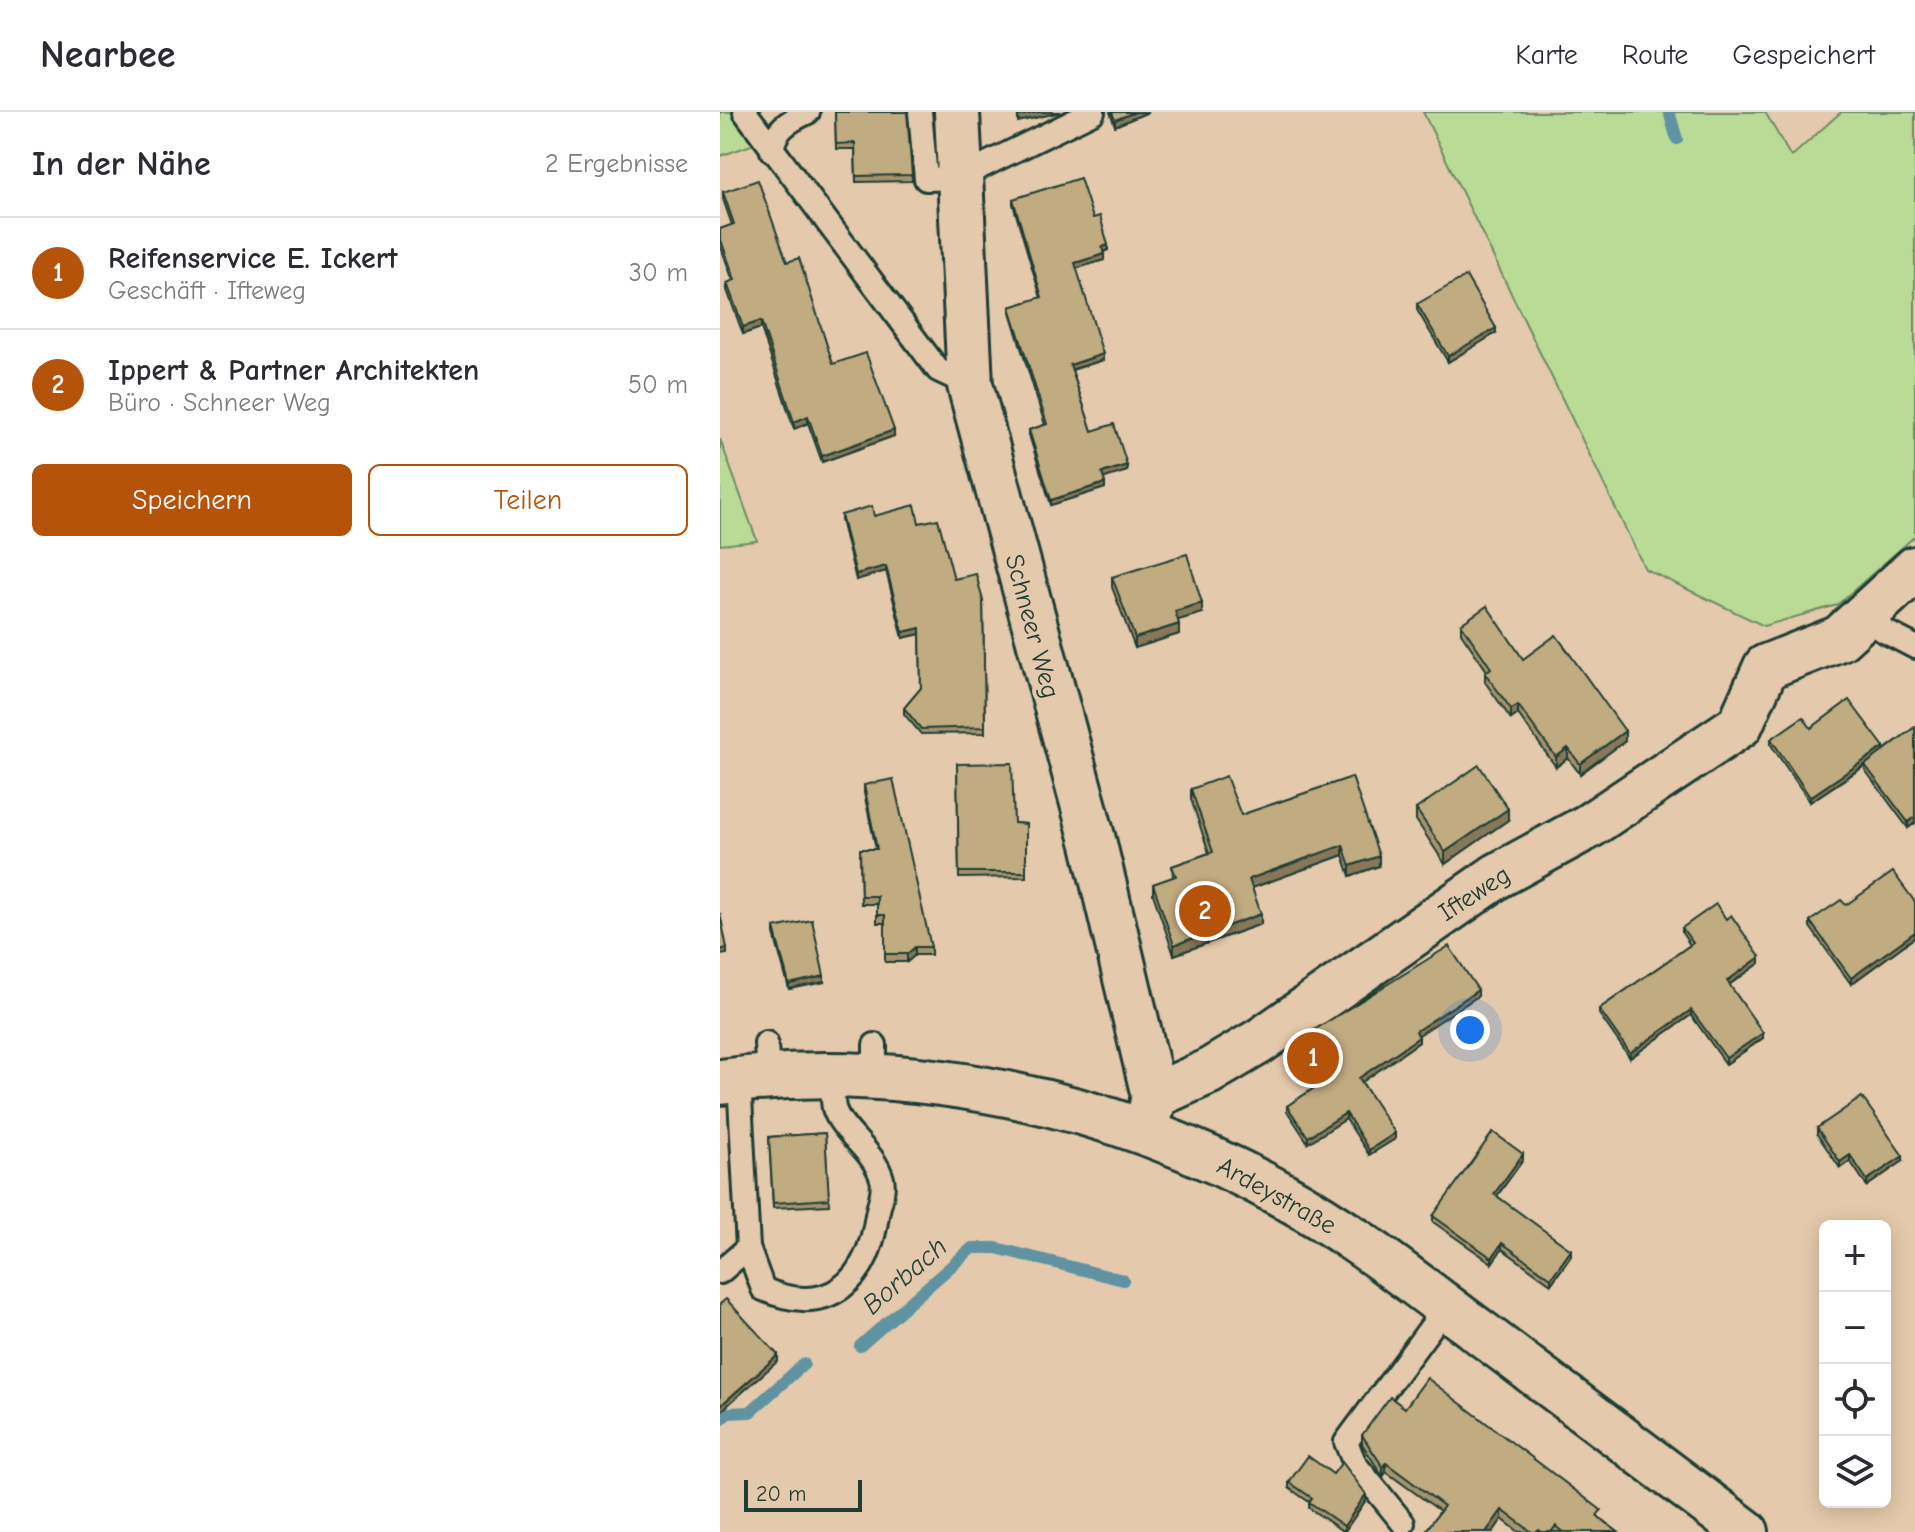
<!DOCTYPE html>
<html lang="de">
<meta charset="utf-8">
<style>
body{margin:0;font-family:"Comic Neue",sans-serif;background:#f2f2f3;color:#2b2b33}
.controls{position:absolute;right:24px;bottom:24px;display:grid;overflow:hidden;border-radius:12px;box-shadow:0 4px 20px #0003}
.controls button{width:72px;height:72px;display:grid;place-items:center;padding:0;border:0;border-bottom:2px solid #e1e1e2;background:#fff;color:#2b2b33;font:40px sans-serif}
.scale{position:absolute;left:24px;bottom:20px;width:118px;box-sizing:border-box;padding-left:8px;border:4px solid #1f3d34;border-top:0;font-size:22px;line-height:28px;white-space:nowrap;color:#1f3d34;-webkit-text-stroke:6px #e5c9ac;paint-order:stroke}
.you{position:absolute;left:750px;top:918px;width:28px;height:28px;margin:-20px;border:6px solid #fff;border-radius:50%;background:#1a73e8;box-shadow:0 0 0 12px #1a73e833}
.badge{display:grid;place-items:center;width:52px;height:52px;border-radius:50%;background:#b45309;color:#fff;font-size:26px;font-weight:700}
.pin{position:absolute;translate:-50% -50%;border:4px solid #fff;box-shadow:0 2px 8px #0006}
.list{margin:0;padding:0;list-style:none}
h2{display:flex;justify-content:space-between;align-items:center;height:104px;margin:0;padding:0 32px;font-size:34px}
h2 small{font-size:26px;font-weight:400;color:#7c7c81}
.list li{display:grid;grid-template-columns:52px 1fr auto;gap:24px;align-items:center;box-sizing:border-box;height:112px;padding:0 32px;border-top:2px solid #e1e1e2}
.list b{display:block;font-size:30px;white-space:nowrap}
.list p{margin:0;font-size:26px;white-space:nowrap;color:#7c7c81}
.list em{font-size:26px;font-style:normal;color:#7c7c81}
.actions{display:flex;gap:16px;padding:24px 32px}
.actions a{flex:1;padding:18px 0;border:2px solid #b45309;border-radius:12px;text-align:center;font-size:28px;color:#b45309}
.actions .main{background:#b45309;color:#fff}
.icon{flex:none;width:44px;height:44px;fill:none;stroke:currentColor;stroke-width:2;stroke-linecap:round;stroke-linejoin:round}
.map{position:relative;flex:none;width:1195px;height:1420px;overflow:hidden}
header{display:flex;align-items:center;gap:48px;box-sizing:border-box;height:112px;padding:0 40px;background:#fff;border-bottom:2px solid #e1e1e2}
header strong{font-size:38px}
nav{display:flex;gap:44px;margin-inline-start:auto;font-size:28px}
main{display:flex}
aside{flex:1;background:#fff}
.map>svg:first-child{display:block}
.green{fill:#b9db95;stroke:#6c8c64;stroke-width:2}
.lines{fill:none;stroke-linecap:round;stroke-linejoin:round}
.stream{stroke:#5e93a1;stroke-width:12}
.service-casing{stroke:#1f3d34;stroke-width:28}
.minor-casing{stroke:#1f3d34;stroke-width:50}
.secondary-casing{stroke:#1f3d34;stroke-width:50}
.service{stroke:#e5c9ac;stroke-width:22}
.minor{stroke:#e5c9ac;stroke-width:44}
.secondary{stroke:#e5c9ac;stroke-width:44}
.wall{fill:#a6936e;stroke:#1f3d34;stroke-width:2}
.shaded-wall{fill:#87785a;stroke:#1f3d34;stroke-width:2}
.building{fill:#c1ab80;stroke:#1f3d34;stroke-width:2}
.labels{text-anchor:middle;stroke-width:8;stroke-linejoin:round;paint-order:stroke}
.street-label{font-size:26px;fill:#1f3d34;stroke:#e5c9ac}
.water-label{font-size:28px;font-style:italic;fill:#24443d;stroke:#e5c9ac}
</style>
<header>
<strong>Nearbee</strong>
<nav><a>Karte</a><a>Route</a><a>Gespeichert</a></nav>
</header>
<main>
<aside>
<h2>In der Nähe<small>2 Ergebnisse</small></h2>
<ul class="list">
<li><span class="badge">1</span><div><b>Reifenservice E. Ickert</b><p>Geschäft · Ifteweg</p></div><em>30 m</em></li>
<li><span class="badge">2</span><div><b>Ippert &amp; Partner Architekten</b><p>Büro · Schneer Weg</p></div><em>50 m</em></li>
</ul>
<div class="actions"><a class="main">Speichern</a><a>Teilen</a></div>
</aside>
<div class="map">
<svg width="1195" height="1420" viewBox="0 0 1195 1420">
<rect width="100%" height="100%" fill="#e5c9ac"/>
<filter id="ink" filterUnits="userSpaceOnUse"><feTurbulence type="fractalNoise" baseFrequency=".0125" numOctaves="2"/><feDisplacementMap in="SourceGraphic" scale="16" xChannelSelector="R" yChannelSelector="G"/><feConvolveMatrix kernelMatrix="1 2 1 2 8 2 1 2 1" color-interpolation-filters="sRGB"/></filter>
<g filter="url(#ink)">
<!-- green -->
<g class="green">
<path d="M0,0H25L43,29L0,44Z"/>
<path d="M703,0H1045L1071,45L1121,0H1195V424L1117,493L1044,514L925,457Z"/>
<path d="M0,327L37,429L0,433Z"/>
</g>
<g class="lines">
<!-- stream -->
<g class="stream">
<path d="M949,0L957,27"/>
<path d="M140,1234L252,1136H276L403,1168"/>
<path d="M0,1308L8,1301L30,1300L84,1252"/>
</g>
<defs>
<g id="service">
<path d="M25,0L218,258L250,273"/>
<path d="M200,0L206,67L238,66L373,0"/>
<path d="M52,39C54,17 69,9 88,0"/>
<path d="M1141,507L1195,535"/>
<path d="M46,931L48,966"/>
<path d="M19,967L28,1136L43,1177C109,1206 148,1169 157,1103C159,1092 165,1077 162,1067C154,1038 121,1020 114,996C112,987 113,974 113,965"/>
<path d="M155,967V933"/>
<path d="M0,1160L28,1136"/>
<path d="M683,1411L635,1352L626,1330L726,1195"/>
</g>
<g id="minor">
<path d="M237,0L250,273L374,732L434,984L426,1021"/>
<path d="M434,984L488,960L540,929L777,764L869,714L1020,613L1046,555L1120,526L1195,457"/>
</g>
<path id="secondary" d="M0,970C189,945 396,991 561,1082C632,1121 695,1172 760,1220C849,1287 937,1353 1026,1420"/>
</defs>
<!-- service casing -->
<use href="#service" class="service-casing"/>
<!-- minor casing -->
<use href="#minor" class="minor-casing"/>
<!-- secondary casing -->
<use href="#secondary" class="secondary-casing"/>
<!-- service -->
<use href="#service" class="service"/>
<!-- minor -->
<use href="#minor" class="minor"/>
<!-- secondary -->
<use href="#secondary" class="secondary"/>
</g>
<!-- wall -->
<g class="wall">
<path d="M115,0L192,63V69L136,70L135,37H116Z"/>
<path d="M390,0H428L395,14Z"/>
<path d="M3,80L67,150L113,252L174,324L102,350L88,311L74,317L41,216L23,222L7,178V171L13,169L0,132V117L12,113L3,87Z"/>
<path d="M293,87L373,106L388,138L383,140L384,148L356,156L383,248L352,258L372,319L407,359L384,366L385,376L331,393L309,323V318L325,313L290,200V195L321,186L293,92Z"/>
<path d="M697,192L776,221L728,250L697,198Z"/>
<path d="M121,403L154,404L199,411L234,467L263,489L265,621L201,622L184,602V596L201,576L200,522L183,526L166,459L136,468L121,408Z"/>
<path d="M392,465L482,501L458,508L459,522L415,536L392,475Z"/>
<path d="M741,512L803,547L905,629L860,662L848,646L836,655L798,602L791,607L765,570V561L767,559L741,521Z"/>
<path d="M1195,615V711L1188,716L1145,658V654L1090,690L1051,633V627L1091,616L1164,638Z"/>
<path d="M237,652L294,711L306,712V765L239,766Z"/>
<path d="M632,665L659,754L630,764L623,743L532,776L541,812L454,843L433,782V772L453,765L452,754L489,741L471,687V677L521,703Z"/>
<path d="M144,673L211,835V843H195L187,850H165V811H157V792H141L140,737H156L144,681Z"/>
<path d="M696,697L788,708L725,752L696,708Z"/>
<path d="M1195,790V825L1131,872L1090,815V809L1126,793Z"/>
<path d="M1006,807L1040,851L1009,873L1043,926L1006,952L971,903L910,946L879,902V897L970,833L962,821V816Z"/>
<path d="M54,816L104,870L69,877L54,822Z"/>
<path d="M758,884L698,923L699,930L642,970L675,1027L649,1043L626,1007L588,1031L567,999V994L602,971L578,934V928Z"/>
<path d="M1097,1016L1183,1049L1147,1074L1130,1049L1120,1056L1097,1022Z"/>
<path d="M105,1021L109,1093L53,1096L49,1025Z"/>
<path d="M803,1048L777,1084L851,1144L831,1172L782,1137L772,1151L713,1110V1104Z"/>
<path d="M685,1296L881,1407L898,1420H799L782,1407L773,1420H705L720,1399L666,1360L663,1365L642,1332V1323Z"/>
<path d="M613,1362L646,1388L624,1420L589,1396V1390L569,1376V1370Z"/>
</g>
<!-- shaded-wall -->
<g class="shaded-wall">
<path d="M317,0H341L298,10V4Z"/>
<path d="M415,0H428L395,14V8Z"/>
<path d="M388,133V138L382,141V135Z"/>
<path d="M384,142V148L355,157V151Z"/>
<path d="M41,209V216L23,222V215Z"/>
<path d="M776,216V221L728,250V244Z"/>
<path d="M383,242V248L350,258V253Z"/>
<path d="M88,304V311L74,317V310Z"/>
<path d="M174,318V324L102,350V344Z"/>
<path d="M407,353V359L382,367V361Z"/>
<path d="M385,371V376L331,393V388Z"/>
<path d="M166,454V459L136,468V462Z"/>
<path d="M482,491V501L455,509V499Z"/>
<path d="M459,512V522L415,536V526Z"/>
<path d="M200,516V522L183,526V520Z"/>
<path d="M798,593V602L791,607V597Z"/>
<path d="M905,619V629L860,662V652Z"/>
<path d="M1164,635V640L1090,690V685Z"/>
<path d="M848,636V646L836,655V645Z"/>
<path d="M788,697V708L725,752V740Z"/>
<path d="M1195,705V711L1188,716V710Z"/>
<path d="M623,733V743L529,777V767Z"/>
<path d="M659,744V754L630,764V754Z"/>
<path d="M541,802V812L454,843V833Z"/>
<path d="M1195,820V825L1131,872V866Z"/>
<path d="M195,835V843L187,850V842Z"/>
<path d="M7,836V842L0,843V838Z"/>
<path d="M1040,845V851L1007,874V869Z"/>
<path d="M104,864V870L69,877V872Z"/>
<path d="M758,878V884L696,925V919Z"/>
<path d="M971,898V903L910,946V941Z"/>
<path d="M1043,921V926L1006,952V946Z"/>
<path d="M699,925V930L639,972V966Z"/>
<path d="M626,1001V1007L588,1031V1025Z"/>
<path d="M675,1021V1027L649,1043V1038Z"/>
<path d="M803,1042V1048L774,1088V1082Z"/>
<path d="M1130,1043V1049L1120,1056V1050Z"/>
<path d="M1183,1044V1049L1147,1074V1068Z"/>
<path d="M782,1131V1137L772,1151V1146Z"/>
<path d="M851,1138V1144L831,1172V1166Z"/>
<path d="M58,1243V1249L0,1300V1294Z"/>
<path d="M666,1351V1360L663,1365V1355Z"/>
<path d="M646,1382V1388L624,1420V1414Z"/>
<path d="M782,1398V1407L773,1420H766Z"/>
</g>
<!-- building -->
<g class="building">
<path d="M115,0H187L192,63L136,64L135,31L116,32Z"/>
<path d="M297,0H317L298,4Z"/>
<path d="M392,0H415L395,8Z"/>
<path d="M360,66L373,106L380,104L388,133L382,135L384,142L355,151L383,242L350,253L372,319L394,312L407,353L382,361L385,371L331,388L309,318L327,312L290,195L322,185L293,87Z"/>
<path d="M38,68L67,150L79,146L113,252L146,241L174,318L102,344L88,304L74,310L41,209L23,215L7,171L15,168L0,125V117L14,112L3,80Z"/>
<path d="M746,164L776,216L728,244L697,192Z"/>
<path d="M195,393L199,411L218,407L234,467L256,462L263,489L265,615L201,617L184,596L201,576L200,516L183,520L166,454L136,462L121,403L152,394L154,404Z"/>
<path d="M467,442L482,491L455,499L459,512L415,526L392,465Z"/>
<path d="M767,494L803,547L836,523L905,619L860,652L848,636L836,645L798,593L791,597L765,561L771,556L741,512Z"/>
<path d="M1129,588L1164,635L1090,685L1051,627L1083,605L1091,616Z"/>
<path d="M1195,615V705L1188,710L1145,653Z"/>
<path d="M292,651L294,711L306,712V760H239L237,652Z"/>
<path d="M759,653L788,697L725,740L696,697Z"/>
<path d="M506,664L521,703L632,665L659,744L630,754L623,733L529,767L541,802L454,833L433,772L456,764L452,754L493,740L471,677Z"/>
<path d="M173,667L211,835H195L187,842H165V803H157V784H141L140,737H157L144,673Z"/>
<path d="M1173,760L1195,790V820L1131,866L1090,809L1121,788L1126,793Z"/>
<path d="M996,792L1006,807L1011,803L1040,845L1007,869L1043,921L1006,946L971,898L910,941L879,897L973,831L962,816Z"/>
<path d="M0,801L7,836L0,838Z"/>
<path d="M92,808L104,864L69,872L54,816Z"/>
<path d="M729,834L758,878L696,919L699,925L639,966L675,1021L649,1038L626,1001L588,1025L567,994L605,969L578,928Z"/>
<path d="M1142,985L1183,1044L1147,1068L1130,1043L1120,1050L1097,1016Z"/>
<path d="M773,1020L803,1042L774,1082L851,1138L831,1166L782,1131L772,1146L713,1104Z"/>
<path d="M105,1021L109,1087L53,1091L49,1025Z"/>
<path d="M6,1187L58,1243L0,1294V1192Z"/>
<path d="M707,1266L881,1398L877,1404L898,1420H844L836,1414L831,1420H822L819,1418L817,1420H812L782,1398L766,1420H705L724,1394L666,1351L663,1355L642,1323L670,1285L685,1296Z"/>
<path d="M588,1344L613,1362L622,1350L646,1382L624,1414L589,1390L592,1386L569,1370Z"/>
</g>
</g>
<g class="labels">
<!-- street labels -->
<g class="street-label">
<text transform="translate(313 514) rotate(75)" y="9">Schneer Weg</text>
<text transform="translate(754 781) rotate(-33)" y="9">Ifteweg</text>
<text transform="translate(557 1083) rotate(29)" y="9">Ardeystraße</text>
</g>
<!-- water labels -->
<g class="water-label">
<text transform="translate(184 1163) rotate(-41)" y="10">Borbach</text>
</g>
</g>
</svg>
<div class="controls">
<button>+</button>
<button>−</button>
<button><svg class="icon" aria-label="locate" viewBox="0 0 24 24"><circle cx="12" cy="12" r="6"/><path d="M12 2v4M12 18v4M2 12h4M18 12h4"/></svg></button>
<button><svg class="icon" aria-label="layers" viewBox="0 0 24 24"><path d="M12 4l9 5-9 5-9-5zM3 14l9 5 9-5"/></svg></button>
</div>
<div class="scale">20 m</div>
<div class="you"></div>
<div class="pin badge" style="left:593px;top:946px">1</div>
<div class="pin badge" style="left:485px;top:799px">2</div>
</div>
</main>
